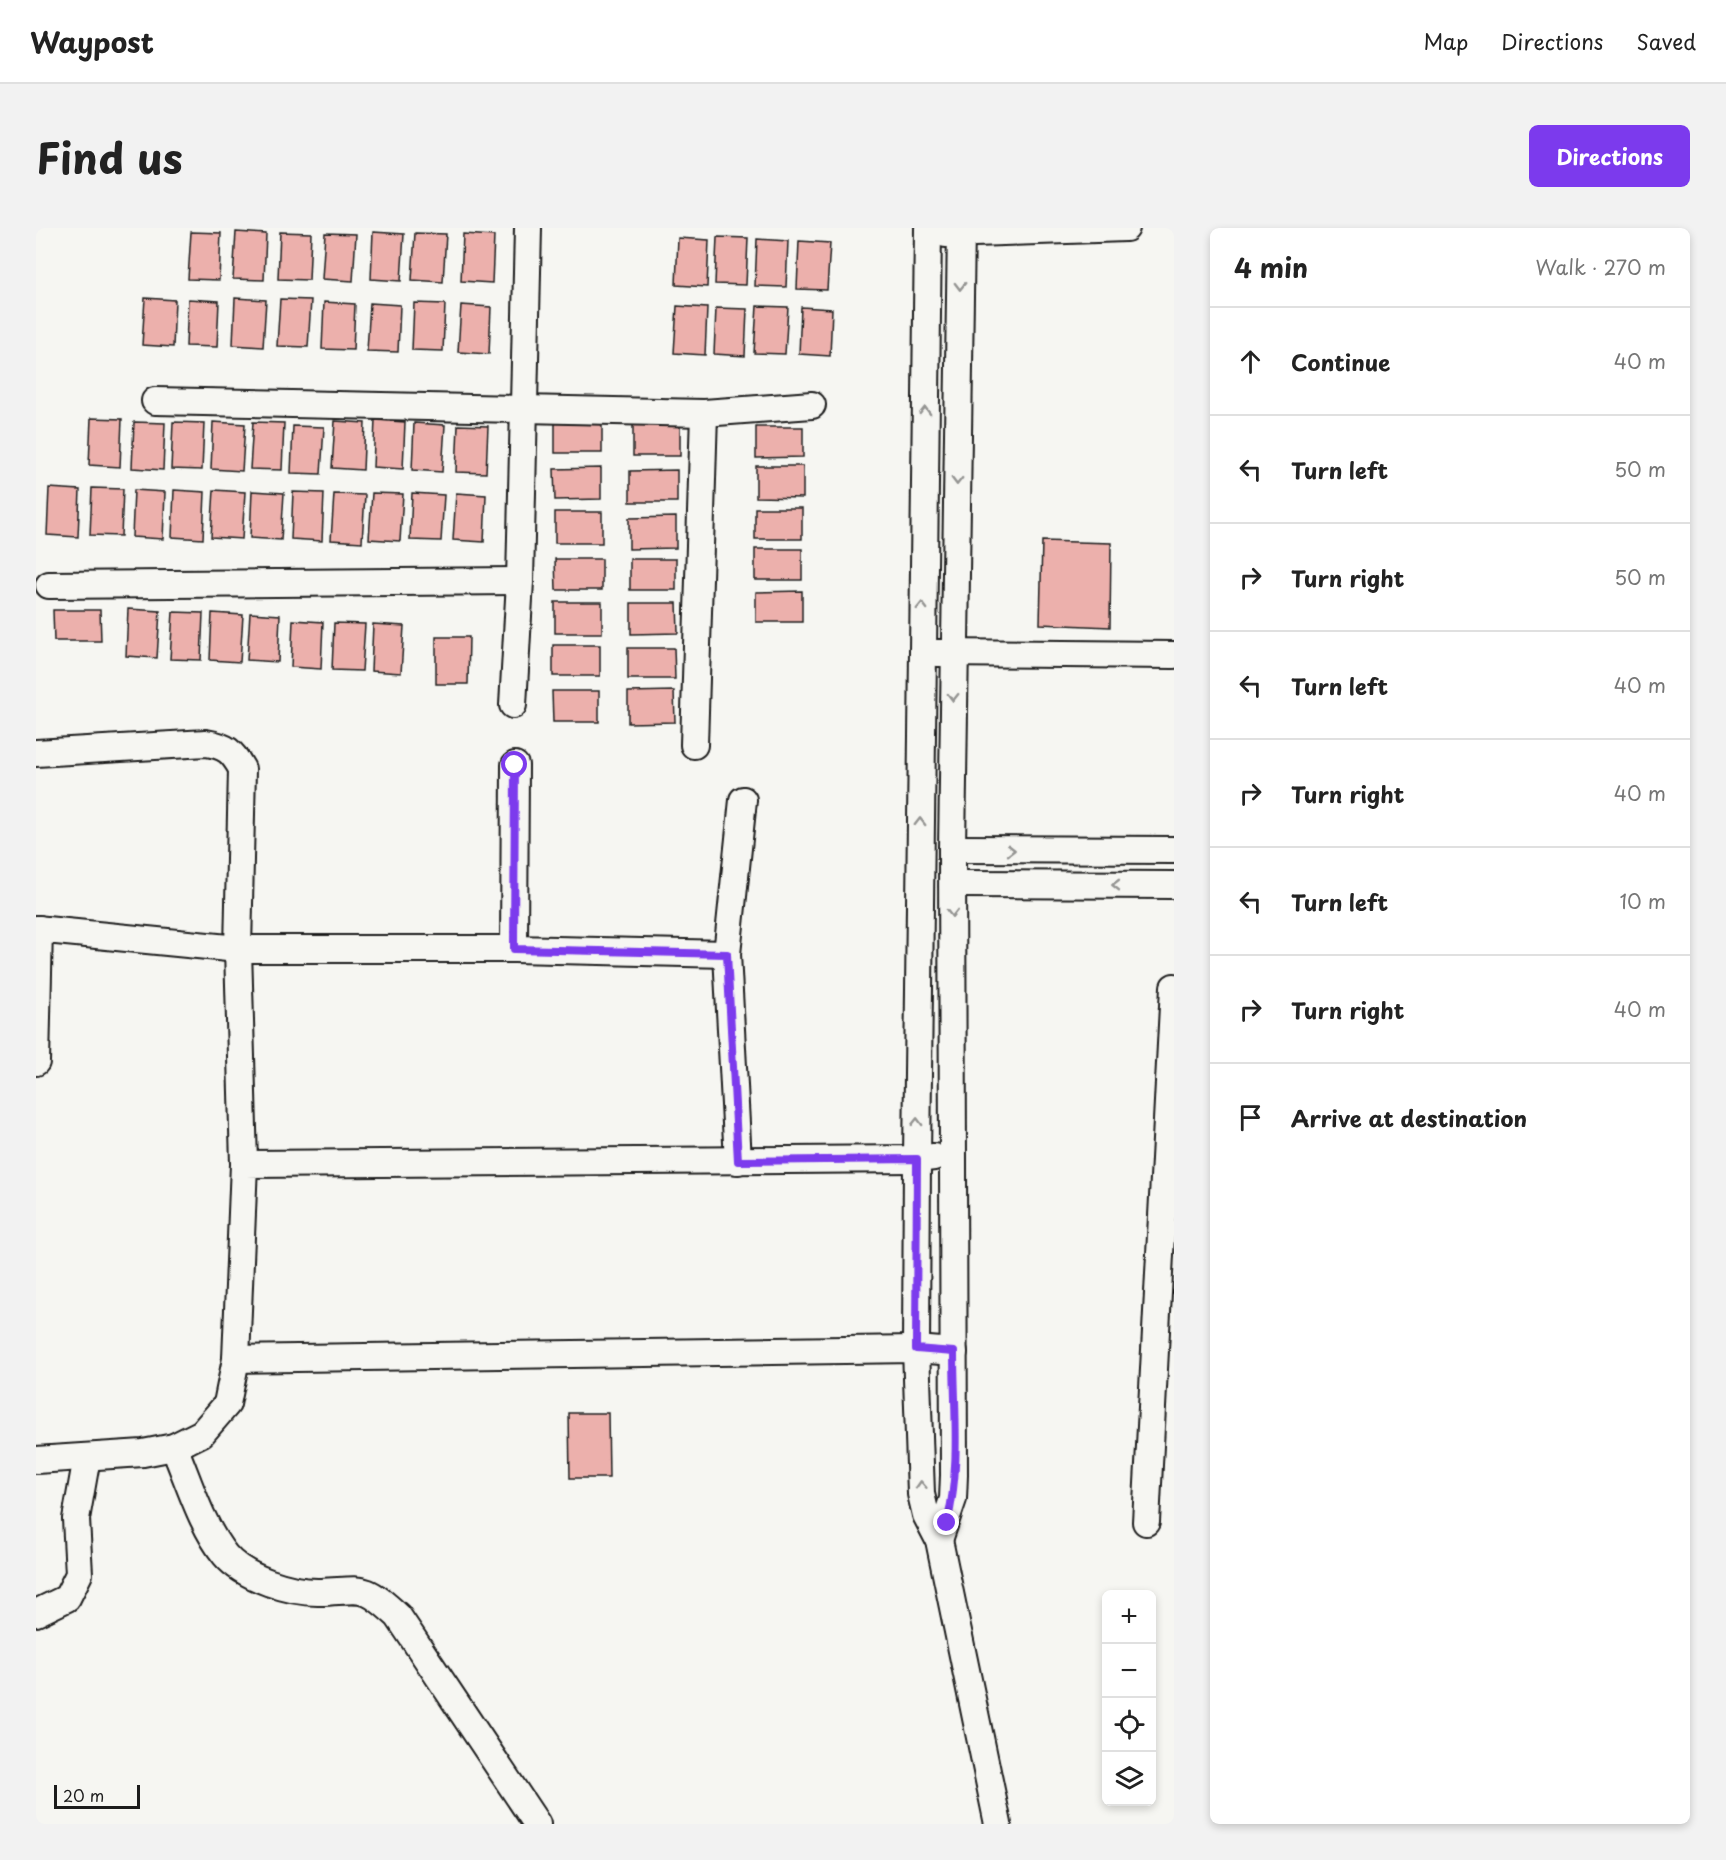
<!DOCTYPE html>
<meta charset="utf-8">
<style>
body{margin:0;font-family:"Playpen Sans",sans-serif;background:#f2f2f2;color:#222}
.controls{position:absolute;right:18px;bottom:18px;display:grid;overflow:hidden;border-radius:9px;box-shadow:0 3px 9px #0003}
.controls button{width:54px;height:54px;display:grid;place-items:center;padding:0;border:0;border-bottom:2px solid #e0e0e0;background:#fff;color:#222;font:30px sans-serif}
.scale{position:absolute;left:18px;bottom:15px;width:86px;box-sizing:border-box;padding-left:6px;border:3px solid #1c1c1c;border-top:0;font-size:16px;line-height:21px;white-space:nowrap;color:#1c1c1c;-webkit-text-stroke:4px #f6f6f2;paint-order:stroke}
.stop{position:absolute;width:18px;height:18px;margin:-14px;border:4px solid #7c3aed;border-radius:50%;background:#fff}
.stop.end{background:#7c3aed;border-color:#fff;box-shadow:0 2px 6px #0008}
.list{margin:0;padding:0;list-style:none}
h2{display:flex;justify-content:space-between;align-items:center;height:78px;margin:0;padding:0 24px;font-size:26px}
h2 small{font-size:20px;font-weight:400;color:#767676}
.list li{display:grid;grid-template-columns:39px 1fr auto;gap:18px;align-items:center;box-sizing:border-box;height:108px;padding:0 24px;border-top:2px solid #e0e0e0}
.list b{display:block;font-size:22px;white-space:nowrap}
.list em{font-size:20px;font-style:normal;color:#767676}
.icon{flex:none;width:33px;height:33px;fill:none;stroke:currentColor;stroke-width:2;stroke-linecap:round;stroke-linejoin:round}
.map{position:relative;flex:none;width:1138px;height:1596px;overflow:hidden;border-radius:9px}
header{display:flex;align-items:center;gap:36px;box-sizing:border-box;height:84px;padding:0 30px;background:#fff;border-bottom:2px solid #e0e0e0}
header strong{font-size:28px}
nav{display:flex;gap:33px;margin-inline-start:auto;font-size:21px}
.intro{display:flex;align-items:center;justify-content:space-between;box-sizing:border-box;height:144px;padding:0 36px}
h1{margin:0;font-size:42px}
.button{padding:15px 27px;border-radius:9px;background:#7c3aed;color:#fff;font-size:21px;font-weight:700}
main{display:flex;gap:36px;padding:0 36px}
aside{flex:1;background:#fff;border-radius:9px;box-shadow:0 3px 9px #0003}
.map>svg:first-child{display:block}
.building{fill:#ecb0ac;stroke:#1c1c1c;stroke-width:1.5}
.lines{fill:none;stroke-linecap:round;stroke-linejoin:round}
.minor-casing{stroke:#1c1c1c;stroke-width:30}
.minor{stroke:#f6f6f2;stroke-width:26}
.oneway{stroke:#949492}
.route{stroke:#7c3aed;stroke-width:8}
</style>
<header>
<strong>Waypost</strong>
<nav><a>Map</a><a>Directions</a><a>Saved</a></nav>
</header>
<div class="intro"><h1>Find us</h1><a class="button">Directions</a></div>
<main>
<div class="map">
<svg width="1138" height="1596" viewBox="0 0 1138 1596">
<rect width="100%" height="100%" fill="#f6f6f2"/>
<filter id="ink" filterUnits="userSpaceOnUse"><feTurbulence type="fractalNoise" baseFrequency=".0167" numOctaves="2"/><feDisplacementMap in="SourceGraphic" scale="12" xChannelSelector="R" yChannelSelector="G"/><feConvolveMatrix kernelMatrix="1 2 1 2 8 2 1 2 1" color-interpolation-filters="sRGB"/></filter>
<g filter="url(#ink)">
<!-- building -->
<g class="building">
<path d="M155,4L185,5L183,52L152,51Z"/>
<path d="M200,4L230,6L228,52L197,51Z"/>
<path d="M244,4L275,5L273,52L242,51Z"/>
<path d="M337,4L368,6L365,53L335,51Z"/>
<path d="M289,5L320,6L317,53L286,51Z"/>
<path d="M379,5L410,6L407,54L376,52Z"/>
<path d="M427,6L458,8L456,55L425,53Z"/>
<path d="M681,9L712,10L710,57L679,56Z"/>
<path d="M642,10L673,12L671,59L640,57Z"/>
<path d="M721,11L752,13L750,59L719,58Z"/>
<path d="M763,13L794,15L791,62L761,61Z"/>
<path d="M109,70L139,72L137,119L106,117Z"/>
<path d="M199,70L230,72L227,119L197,117Z"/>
<path d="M152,71L183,73L181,119L150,118Z"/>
<path d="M244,71L275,72L272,119L241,118Z"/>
<path d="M288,74L319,76L317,122L286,121Z"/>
<path d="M334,75L364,77L362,124L331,123Z"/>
<path d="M378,75L409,76L407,123L376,122Z"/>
<path d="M425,77L455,79L453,126L422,124Z"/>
<path d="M641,78L671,80L669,127L638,125Z"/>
<path d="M721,78L752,79L749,126L718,125Z"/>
<path d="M765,79L796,81L794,128L763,126Z"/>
<path d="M680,80L711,81L709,128L678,126Z"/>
<path d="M55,190L86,191L84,239L53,237Z"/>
<path d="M339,192L369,194L367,241L337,239Z"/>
<path d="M299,193L329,195L327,242L296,240Z"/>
<path d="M98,194L129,195L127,242L96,240Z"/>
<path d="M137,194L168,195L166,242L135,241Z"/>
<path d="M177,194L209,196L206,243L175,241Z"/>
<path d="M217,194L248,195L246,242L214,241Z"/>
<rect x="519" y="194" width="47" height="31"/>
<path d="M378,195L409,197L406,244L376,242Z"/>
<path d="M422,197L452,198L450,245L420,244Z"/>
<rect x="597" y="197" width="47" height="31"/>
<path d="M257,198L288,199L285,246L255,245Z"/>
<path d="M720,199H767V229L720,230Z"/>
<path d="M720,238H767V270L720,269Z"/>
<path d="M565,240V271L519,272L518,241Z"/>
<path d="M641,242V274H594V243Z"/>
<path d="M13,260L44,262L42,309L11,307Z"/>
<path d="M56,260L87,261L85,308L54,307Z"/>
<path d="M98,262L129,264L127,311L96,309Z"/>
<path d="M138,262L169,264L167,311L136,309Z"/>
<path d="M178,262L209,264L206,311L175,309Z"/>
<path d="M216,263L248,265L245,312L214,310Z"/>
<path d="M257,264L288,265L286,313L255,311Z"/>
<path d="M336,265L367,266L364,313L333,311Z"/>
<path d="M376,265L408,267L405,313L374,312Z"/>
<path d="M420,265L450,267L448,314L417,312Z"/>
<path d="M298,266L329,267L326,314L295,312Z"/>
<rect x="719" y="280" width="47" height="31"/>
<rect x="519" y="284" width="47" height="31"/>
<path d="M640,289V320L593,321V290Z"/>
<path d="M1006,313L1075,315L1074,399L1004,396Z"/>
<rect x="719" y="321" width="47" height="31"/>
<path d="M519,331H566V362H520Z"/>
<rect x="594" y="331" width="46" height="31"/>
<path d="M766,363V394H720V364Z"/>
<rect x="519" y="374" width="47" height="31"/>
<path d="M595,375H641L642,405L595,406Z"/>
<path d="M92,381L124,383L121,430L90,428Z"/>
<path d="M17,382H64L65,413H18Z"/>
<path d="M137,384L167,385L165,432L134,431Z"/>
<path d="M176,385L207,387L204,434L174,432Z"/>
<path d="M214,385L244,387L242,434L211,432Z"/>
<path d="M257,392L287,394L285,441L255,439Z"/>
<path d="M298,395L329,396L326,443L296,442Z"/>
<path d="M337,396L368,398L365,445L335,443Z"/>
<path d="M400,409H433L432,456H400Z"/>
<rect x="517" y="417" width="47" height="31"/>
<path d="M592,420H638L639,451H592Z"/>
<path d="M516,463H563V494H517Z"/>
<path d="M638,463L639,494L592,495V464Z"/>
<path d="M533,1185H572L573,1250H534Z"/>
</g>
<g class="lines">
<defs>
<g id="minor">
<path d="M892,0L881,931L880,1121L885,1266L890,1287L903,1312L962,1596"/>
<path d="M910,6L1090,0"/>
<path d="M119,173L668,185L776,177"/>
<path d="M13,357L484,353"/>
<path d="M901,425L1138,427"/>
<path d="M477,477L484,353L492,0"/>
<path d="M658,517L668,185"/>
<path d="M0,525L170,515C190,518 196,523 206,541L202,721L208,936"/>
<path d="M916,621L1138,622"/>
<path d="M917,656L1138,657"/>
<path d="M0,701L202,721H478L691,726"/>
<path d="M478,721L479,537"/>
<path d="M0,834L3,701"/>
<path d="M702,933L691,726L707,572"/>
<path d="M200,1131L880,1121L918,1124"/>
<path d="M138,1219C153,1254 165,1297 189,1327C208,1350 255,1365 285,1364C329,1362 327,1356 362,1388L501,1596"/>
<path d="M0,1232L107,1225L138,1219L166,1205L191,1176L200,1131L208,936L881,931L898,929"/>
<path d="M1110,1294L1138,759"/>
<path d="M903,1312L917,1271L918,1247L916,621L925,0"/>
<path d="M0,1385L31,1370L43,1346L40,1291L51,1229"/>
</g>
</defs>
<!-- minor casing -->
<use href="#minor" class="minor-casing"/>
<!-- minor -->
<use href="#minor" class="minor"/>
</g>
<!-- one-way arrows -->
<defs><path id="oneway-chevron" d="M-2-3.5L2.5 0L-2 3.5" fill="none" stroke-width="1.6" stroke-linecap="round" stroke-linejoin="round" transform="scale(1.5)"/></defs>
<g class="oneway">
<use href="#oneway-chevron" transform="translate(924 58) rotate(91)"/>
<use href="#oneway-chevron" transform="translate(889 183) rotate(-89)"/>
<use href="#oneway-chevron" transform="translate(921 253) rotate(91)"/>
<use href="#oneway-chevron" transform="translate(886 378) rotate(-89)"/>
<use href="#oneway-chevron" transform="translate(917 469) rotate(91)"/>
<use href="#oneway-chevron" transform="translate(884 594) rotate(-90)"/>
<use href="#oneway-chevron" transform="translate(975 622)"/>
<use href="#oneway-chevron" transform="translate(1080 657) rotate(-180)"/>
<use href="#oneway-chevron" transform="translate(916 685) rotate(90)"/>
<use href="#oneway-chevron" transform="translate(881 894) rotate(-89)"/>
<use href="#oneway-chevron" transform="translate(885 1257) rotate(-93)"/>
</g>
</g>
<g class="lines" filter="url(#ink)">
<!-- route -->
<path class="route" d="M479,537L478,721L691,726L702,933L881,931L880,1121L918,1124C918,1180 925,1240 911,1295"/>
</g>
</svg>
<div class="controls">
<button>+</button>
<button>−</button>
<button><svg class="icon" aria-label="locate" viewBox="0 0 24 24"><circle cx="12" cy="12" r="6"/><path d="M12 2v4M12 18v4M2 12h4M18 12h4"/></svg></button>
<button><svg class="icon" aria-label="layers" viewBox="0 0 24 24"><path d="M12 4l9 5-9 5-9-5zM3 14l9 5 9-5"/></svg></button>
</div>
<div class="scale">20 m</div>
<div class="stop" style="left:479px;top:537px"></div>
<div class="stop end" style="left:911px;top:1295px"></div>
</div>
<aside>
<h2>4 min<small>Walk · 270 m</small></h2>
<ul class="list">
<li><svg class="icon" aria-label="ahead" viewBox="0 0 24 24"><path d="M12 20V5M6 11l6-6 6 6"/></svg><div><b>Continue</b></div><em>40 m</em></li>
<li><svg class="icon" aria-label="left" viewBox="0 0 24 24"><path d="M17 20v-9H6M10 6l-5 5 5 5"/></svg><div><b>Turn left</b></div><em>50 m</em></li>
<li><svg class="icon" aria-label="right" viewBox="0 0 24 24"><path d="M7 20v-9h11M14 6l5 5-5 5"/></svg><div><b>Turn right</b></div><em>50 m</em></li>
<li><svg class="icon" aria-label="left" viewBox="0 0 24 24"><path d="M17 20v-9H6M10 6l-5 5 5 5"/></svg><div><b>Turn left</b></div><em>40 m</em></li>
<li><svg class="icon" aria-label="right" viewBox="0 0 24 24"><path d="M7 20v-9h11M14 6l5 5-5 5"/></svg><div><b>Turn right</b></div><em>40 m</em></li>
<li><svg class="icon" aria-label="left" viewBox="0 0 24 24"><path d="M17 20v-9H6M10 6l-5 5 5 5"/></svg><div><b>Turn left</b></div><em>10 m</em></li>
<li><svg class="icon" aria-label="right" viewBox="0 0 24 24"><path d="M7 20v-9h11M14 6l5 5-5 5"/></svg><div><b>Turn right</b></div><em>40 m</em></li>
<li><svg class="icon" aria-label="arrive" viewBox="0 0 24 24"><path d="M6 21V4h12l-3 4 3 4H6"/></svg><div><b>Arrive at destination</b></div></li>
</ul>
</aside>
</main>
